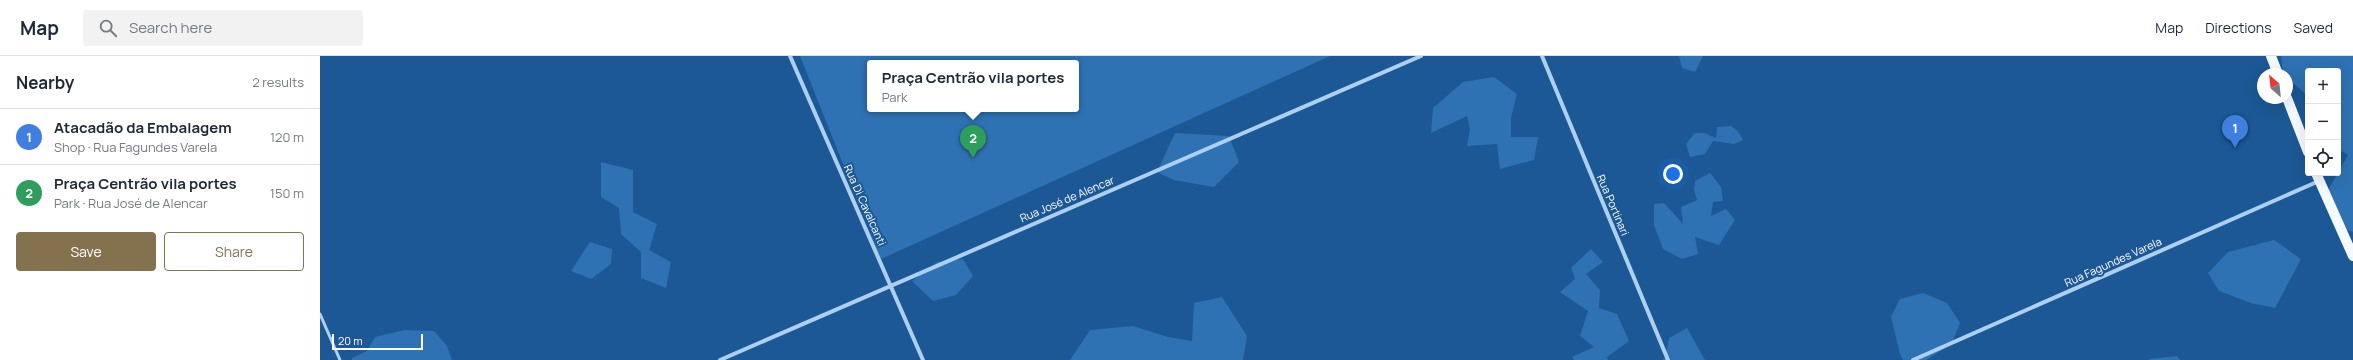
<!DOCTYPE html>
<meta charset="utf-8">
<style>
body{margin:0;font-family:Manrope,sans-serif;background:#f2f2f3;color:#1f2937}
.controls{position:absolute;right:12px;top:12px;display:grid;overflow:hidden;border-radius:4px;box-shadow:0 4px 16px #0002}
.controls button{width:36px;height:36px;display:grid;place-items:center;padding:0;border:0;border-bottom:1px solid #e0e1e3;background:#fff;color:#1f2937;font:20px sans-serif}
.compass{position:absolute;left:1937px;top:12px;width:36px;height:36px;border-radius:50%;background:#fff;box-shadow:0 4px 16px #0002;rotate:333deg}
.scale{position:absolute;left:12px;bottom:10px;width:91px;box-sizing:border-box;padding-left:4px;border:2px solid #fff;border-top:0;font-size:11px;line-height:14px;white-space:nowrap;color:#fff;-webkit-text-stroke:3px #1b5895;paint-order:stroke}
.you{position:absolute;left:1353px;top:118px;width:14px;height:14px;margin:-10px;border:3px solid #fff;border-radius:50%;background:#1a73e8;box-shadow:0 0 0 6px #1a73e833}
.badge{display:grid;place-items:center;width:26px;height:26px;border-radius:50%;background:#84724e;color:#fff;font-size:13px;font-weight:700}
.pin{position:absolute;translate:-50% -33px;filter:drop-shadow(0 1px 2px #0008)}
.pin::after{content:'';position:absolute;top:21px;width:14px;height:12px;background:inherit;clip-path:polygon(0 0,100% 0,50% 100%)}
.popup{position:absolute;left:547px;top:4px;width:212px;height:52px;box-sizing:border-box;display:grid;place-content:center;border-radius:4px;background:#fff;filter:drop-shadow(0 1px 3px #0005);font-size:13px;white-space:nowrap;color:#747a83}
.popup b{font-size:15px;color:#1f2937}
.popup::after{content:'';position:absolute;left:50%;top:100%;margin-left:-8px;border:8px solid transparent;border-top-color:#fff}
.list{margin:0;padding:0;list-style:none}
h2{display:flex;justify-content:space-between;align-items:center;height:52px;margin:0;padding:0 16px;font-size:17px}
h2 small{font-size:13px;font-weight:400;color:#747a83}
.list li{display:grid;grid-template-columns:26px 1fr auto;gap:12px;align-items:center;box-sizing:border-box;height:56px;padding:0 16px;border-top:1px solid #e0e1e3}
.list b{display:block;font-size:15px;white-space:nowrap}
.list p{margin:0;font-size:13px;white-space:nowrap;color:#747a83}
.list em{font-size:13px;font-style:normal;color:#747a83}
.actions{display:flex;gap:8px;padding:12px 16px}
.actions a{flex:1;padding:9px 0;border:1px solid #84724e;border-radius:4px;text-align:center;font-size:14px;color:#84724e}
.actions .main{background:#84724e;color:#fff}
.icon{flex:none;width:22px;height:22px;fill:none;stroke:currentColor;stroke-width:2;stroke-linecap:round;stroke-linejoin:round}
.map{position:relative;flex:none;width:2033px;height:304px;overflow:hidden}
header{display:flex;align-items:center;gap:24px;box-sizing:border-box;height:56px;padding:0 20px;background:#fff;border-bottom:1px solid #e0e1e3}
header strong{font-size:19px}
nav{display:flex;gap:22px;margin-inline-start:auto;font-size:14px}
.search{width:280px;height:36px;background:#f2f2f3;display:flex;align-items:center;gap:10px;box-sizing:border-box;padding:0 14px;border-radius:4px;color:#747a83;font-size:15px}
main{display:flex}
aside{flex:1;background:#fff}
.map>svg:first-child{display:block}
.green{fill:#2e72b3;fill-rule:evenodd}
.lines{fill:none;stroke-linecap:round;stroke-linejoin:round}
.lane{stroke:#adcff0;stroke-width:3}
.street{stroke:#adcff0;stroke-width:4}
.primary{stroke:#f5faff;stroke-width:10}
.labels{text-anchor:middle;stroke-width:4;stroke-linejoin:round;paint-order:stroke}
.street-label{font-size:11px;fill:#fff;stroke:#1b5895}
</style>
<header>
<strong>Map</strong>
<div class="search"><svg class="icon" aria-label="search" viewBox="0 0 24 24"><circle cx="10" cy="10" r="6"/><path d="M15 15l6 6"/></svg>Search here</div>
<nav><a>Map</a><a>Directions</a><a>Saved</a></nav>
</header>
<main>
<aside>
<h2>Nearby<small>2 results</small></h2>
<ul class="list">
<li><span class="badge" style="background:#3f7fe0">1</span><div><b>Atacadão da Embalagem</b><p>Shop · Rua Fagundes Varela</p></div><em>120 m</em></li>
<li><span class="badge" style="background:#2e9e5b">2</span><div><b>Praça Centrão vila portes</b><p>Park · Rua José de Alencar</p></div><em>150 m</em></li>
</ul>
<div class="actions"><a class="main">Save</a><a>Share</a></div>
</aside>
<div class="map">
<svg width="2033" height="304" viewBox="0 0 2033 304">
<rect width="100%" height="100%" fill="#1b5895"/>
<!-- green -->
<g class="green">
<path d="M480,0H1010L561,203ZM550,7H756V53H550Z"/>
<path d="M1359,0H1383L1375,16L1362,12Z"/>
<path d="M1961,0H2033V176L2026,174L2007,136L2028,99L2018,93V15H1988V40L1967,22V18H1963Z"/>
<path d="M1174,21L1197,38L1191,62V81H1218L1214,104L1180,113L1177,88L1147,90L1150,73L1147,60L1111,77L1113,52L1143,26Z"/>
<path d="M1411,70L1418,75L1423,84L1414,88L1393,85L1385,98L1370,101L1366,88L1375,77H1384L1396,82L1397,71Z"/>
<path d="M855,77L909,80L919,106L894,131L854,124L837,116Z"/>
<path d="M281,106L313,114V156L337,168L329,194L351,206L346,232L321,222V196L301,178L299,152L281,141Z"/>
<path d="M1390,117L1401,131L1403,145L1393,146L1391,160L1406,153L1415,164L1399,189L1375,181L1378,198L1362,203L1343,193L1334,169V148L1344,147L1363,168L1361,151L1377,144L1374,134L1375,125Z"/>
<path d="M1954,184L1981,203L1955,252L1931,247L1899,235L1888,217L1908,196Z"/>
<path d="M270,186L292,193L291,208L271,223L251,215Z"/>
<path d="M1271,193L1283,206L1266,218L1280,234L1279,252L1297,258L1309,285L1287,301L1288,304H1254L1252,301L1274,291L1260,280L1268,255L1240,236L1255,223L1251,212Z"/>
<path d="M643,203L653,220L636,239L613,245L592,225L617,206Z"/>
<path d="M1603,237L1627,247L1640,267L1632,287L1622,294L1606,304H1583L1580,298L1571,261L1580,243Z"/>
<path d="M902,241L927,280L923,304H750L770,274L813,270L848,281L872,285L874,247Z"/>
<path d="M1367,272L1385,304H1342L1345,302L1349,282Z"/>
<path d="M85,274L114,275L127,290L132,304H32V302L47,295L55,281Z"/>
<path d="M1857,300L1860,304H1829V303Z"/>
</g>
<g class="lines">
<!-- lane -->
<path class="lane" d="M0,258L20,304"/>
<!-- street -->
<g class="street">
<path d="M470,0L603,304"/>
<path d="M1222,0L1348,304"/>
<path d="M400,304L1101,0"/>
<path d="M1593,304L1999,125"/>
</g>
<!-- primary -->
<g class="primary">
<path d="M1951,0L1958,18"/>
<path d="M1967,42L1988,96"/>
<path d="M1996,117L2033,200"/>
</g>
</g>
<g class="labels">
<!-- street labels -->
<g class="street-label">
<text transform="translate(747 143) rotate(-23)" y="4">Rua José de Alencar</text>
<text transform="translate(545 149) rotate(66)" y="4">Rua Di Cavalcanti</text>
<text transform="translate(1293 149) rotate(67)" y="4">Rua Portinari</text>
<text transform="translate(1793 206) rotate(-24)" y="4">Rua Fagundes Varela</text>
</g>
</g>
</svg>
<div class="controls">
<button>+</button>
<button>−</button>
<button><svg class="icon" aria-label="locate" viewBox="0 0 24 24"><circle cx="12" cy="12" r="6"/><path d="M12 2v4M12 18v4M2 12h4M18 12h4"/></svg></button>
</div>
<svg class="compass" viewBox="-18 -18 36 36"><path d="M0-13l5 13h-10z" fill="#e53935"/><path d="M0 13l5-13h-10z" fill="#747a83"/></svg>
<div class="scale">20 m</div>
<div class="you"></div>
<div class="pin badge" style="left:1915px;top:92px;background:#3f7fe0">1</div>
<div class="pin badge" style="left:653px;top:102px;background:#2e9e5b">2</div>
<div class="popup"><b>Praça Centrão vila portes</b>Park</div>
</div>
</main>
